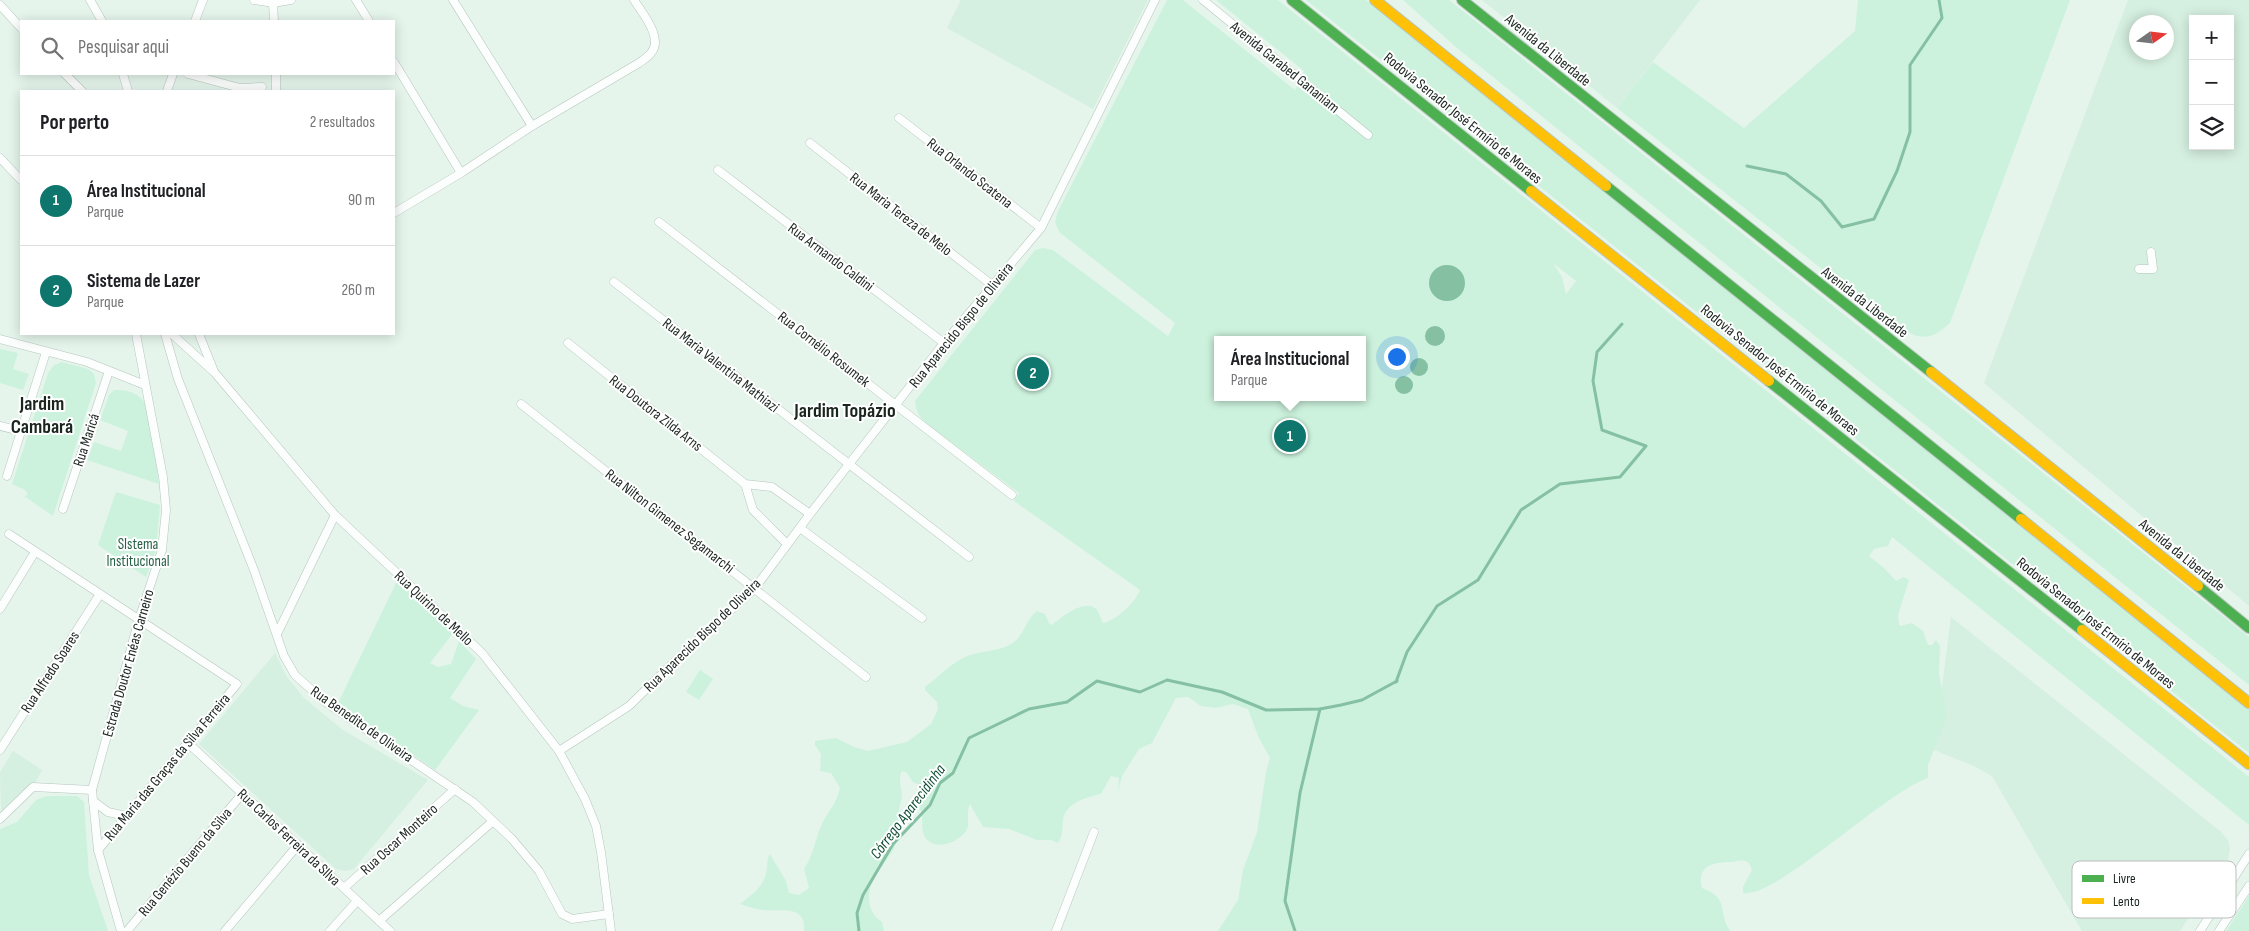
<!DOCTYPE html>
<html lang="pt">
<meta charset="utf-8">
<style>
body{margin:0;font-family:"Sofia Sans Condensed",sans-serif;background:#f2f2f2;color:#202124}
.controls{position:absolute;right:15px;top:15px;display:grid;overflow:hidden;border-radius:0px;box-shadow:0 2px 12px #0003}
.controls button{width:45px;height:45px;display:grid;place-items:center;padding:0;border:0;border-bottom:1px solid #e0e0e0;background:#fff;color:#202124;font:25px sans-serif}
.compass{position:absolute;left:2129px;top:15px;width:45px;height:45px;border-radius:50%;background:#fff;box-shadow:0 2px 12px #0003;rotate:76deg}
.you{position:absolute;left:1396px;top:356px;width:18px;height:18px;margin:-12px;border:4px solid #fff;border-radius:50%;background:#1a73e8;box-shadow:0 0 0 8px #1a73e833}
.badge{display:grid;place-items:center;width:32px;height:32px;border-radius:50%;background:#0f766e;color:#fff;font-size:16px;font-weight:700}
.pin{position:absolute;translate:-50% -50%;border:2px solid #fff;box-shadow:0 1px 5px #0006}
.popup{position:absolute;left:1214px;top:336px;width:152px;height:65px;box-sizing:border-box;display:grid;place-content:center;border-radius:0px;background:#fff;filter:drop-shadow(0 1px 4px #0005);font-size:16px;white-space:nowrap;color:#757577}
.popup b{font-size:19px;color:#202124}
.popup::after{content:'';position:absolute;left:50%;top:100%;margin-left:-10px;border:10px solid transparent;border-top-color:#fff}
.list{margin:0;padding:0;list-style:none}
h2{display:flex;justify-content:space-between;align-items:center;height:65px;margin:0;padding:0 20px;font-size:21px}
h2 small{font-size:16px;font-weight:400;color:#757577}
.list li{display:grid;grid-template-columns:32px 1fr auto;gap:15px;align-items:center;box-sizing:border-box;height:90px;padding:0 20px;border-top:1px solid #e0e0e0}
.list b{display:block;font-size:19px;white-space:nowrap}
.list p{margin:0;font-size:16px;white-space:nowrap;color:#757577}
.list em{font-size:16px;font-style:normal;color:#757577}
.icon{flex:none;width:28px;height:28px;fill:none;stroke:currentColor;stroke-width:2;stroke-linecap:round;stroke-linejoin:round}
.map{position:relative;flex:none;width:2249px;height:931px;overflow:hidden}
.search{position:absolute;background:#fff;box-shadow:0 2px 12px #0003;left:20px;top:20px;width:375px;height:55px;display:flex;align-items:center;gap:12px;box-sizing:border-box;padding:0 18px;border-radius:0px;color:#757577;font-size:19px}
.panel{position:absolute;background:#fff;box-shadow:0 2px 12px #0003;left:20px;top:90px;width:375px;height:245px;border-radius:0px}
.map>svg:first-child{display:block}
.built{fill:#d5efe0;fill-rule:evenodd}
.green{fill:#ccf2dd;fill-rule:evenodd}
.water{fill:#85c0a2}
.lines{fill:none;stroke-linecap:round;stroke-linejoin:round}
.stream{stroke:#85c0a2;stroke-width:3}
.street-casing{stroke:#b8c5be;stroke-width:9}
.fast-casing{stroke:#b8c5be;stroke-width:12}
.slow-casing{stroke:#b8c5be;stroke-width:12}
.street{stroke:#fbfefc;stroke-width:8}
.fast{stroke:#4caf50;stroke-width:10}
.slow{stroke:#ffc107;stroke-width:10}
.labels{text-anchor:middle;stroke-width:4;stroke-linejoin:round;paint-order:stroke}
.street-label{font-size:15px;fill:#1b2520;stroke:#fff}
.park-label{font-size:15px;fill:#256044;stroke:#fff}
.water-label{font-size:16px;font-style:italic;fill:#0f4d33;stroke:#fff}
.district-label{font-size:20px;font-weight:bold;fill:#1b2520;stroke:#fff}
.key{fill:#fff;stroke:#bbbebc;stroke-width:1}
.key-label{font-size:14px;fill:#1b2520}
</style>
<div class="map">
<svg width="2249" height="931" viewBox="0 0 2249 931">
<rect width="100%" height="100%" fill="#e5f5ec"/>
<!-- built -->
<g class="built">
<path d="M961,0H1148L1093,109L947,28Z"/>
<path d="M1482,0H1700L1617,108Z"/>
<path d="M2128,0H2249V606L1984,383ZM2193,19H2230V146H2193ZM2136,22H2166V52H2136Z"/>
<path d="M1951,617L2220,831L2228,840L2230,849L2228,859L2180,931H2082L1992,776L1974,766L1934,750Z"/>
<path d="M275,653L287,677L304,698L343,730L428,780L354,869L345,871L336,869L199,744Z"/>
<path d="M13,751L42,770L35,783L7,811L1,812L0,772Z"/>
</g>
<!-- green -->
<g class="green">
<path d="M1167,0H1183L1295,90L1304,71L1216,0H1278L2249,777V825L1892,537L1888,546L1874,549L1869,556L1884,568L1896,581L1904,577L1909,580L1898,615L1899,624L1900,626L1912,623L1923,631L1928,645H1932L1936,640L1940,646L1939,674L1947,715L1928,765V778C1884,793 1776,899 1743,893V887L1752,870C1751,866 1749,862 1745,861C1742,860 1736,861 1733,862C1716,862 1696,864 1702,888C1730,898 1717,911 1730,931H1218L1238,900L1243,870L1257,832L1266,772L1270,758L1258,736L1248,709L1233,704L1216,708L1201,706L1188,697L1176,698L1152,743L1139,749L1122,776L1118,791L1119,778L1111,776L1101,794C1087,797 1065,803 1063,820C1062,829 1063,836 1058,843L1051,840H1037L1009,829L983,827L970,804C965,813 971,823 966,831C958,843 932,853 924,835C919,824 927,817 916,803L925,787L913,782L906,772L902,771C898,779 901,785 902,794C902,800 899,806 899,812C898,823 900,835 895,846C888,861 874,872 870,889C867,903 871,915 882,922L884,931H804C807,904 779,912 763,910C755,909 747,906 740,904C751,895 763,888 766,873C768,866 766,860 770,854L786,881L789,893L799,895L809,888L804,869C815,853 815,836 824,820C831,807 836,804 840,788L831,773L820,771L821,754L815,745V741L836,738L854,747L868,751L907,742L931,724L938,709L937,702L925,690V687C937,678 949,665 963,658C978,650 999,653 1014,642C1025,633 1026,619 1037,611L1045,614L1049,623L1052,625C1060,618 1085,598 1096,609C1099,612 1101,619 1103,623C1117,620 1135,603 1140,590L1014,501L1019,493L928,425C920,418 916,412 915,401L1035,250L1043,248L1053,250L1168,336L1175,323L1059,232L1055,222L1058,211ZM1553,263L1576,281L1566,294L1562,277ZM1218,340H1362V397H1218Z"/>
<path d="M1306,0H1366L2249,708V753Z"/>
<path d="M1403,0H1449L2249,637V685L1457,48Z"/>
<path d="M1858,0H2070L1950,323C1929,342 1922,339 1897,328L1617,108L1653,62L1744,128L1855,31Z"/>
<path d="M0,349L18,353L13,369L29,374L23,390L0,383Z"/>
<path d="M62,362L88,369L94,374L96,383L53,516L24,496L28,495L25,490L12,484L48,373L54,365Z"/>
<path d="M114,390C130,389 141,394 148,408L159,484L87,460L94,442L121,451L128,431L100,420L109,395Z"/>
<path d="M116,492L160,505L156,550L146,577L98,545Z"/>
<path d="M398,579L453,633L430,663L438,667L451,664L459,641L476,659L450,698L463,706L479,710L435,770L338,703Z"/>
<path d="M700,670L713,679L699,700L686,692Z"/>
<path d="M47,796H77L84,802L89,875L108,931H0V829L17,822L36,800Z"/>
<path d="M2249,896V931H2226Z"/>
</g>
<!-- water -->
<g class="water">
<circle cx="1447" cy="283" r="18"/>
<circle cx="1435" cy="336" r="10"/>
<circle cx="1419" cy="367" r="9"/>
<circle cx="1404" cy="385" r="9"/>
</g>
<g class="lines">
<!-- stream -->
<g class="stream">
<path d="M1747,166L1786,174L1821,201L1842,227L1874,219L1897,171L1910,132V65L1942,18L1939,0"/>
<path d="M1396,682L1407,652L1437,606L1478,580L1521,510L1560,484L1620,477L1646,446L1602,430L1593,381L1597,352L1622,324"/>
<path d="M859,931L857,913L863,895L893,844L930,805L940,783L953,773L969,738L1029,709L1067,702L1097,681L1140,692L1167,680L1222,692L1266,710L1320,709L1341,705L1362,700L1397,681"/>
<path d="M1295,931L1285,901L1300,793L1320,709"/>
</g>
<defs>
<g id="street">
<path d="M90,0L102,21"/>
<path d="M254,0L273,3L291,0"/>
<path d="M356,0L369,21"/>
<path d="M453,0L532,126"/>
<path d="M1203,0L1368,135"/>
<path d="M273,3L274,21"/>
<path d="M0,5L21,28"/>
<path d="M195,21L203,0"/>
<path d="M394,62L461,173"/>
<path d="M65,74L82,91"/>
<path d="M123,74L128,91"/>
<path d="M188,74L240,88L262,87"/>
<path d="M276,74V91"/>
<path d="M167,91L173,74"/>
<path d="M899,118L1041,228"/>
<path d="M810,143L992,285"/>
<path d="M0,158L21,180"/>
<path d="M718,170L944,343"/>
<path d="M394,213L461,173L532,126L639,63C643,60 648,57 651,53C664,38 642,13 634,0"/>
<path d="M659,222L1012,495"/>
<path d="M2139,269H2153L2151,252"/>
<path d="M614,282L969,557"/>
<path d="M165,334L178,379L254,570L284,656L295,675L324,701L473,802L512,839L539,871L562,914L572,919L609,914"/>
<path d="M172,334L215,373L335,515L482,653L559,751L585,799L596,826L601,852L611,931"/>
<path d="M199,334L213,369"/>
<path d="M0,339L87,362L145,385"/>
<path d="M568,343L745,484L772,487L810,514"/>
<path d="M521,404L866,677"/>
<path d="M0,426L21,431"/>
<path d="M7,476L46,352"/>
<path d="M745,484L753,510L787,544"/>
<path d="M63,509L109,371"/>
<path d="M800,528L922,618"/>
<path d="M9,534L237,684L98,850"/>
<path d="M0,609L35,552"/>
<path d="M277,634L335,515"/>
<path d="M188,743L390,931"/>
<path d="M0,750L100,594"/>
<path d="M559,751L629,706L673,663L755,588L810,514L944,343L1041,228L1155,0"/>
<path d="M93,801L108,812L126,816"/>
<path d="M0,819L33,787L92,790"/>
<path d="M344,888L455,789"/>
<path d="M379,921L492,822"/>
<path d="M121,931L98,850L92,790L139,619L162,550L166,510L163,477L136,334"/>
<path d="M127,931L242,794"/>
<path d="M225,931L298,845"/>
<path d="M330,931L357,901"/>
<path d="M1056,931L1094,832"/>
<path d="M2200,931L2249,854"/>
<path d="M2219,931L2249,886"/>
</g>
<g id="fast">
<path d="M1292,0L1531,191"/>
<path d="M1462,0L1931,372"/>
<path d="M1606,186L2021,519"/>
<path d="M1769,381L2082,630"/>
<path d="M2198,586L2249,628"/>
</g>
<g id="slow">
<path d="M1375,0L1606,186"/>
<path d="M1531,191L1769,381"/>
<path d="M1931,372L2198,586"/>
<path d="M2021,519L2249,703"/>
<path d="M2082,630L2249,764"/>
</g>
</defs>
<!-- street casing -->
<use href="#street" class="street-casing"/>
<!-- fast casing -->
<use href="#fast" class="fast-casing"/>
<!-- slow casing -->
<use href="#slow" class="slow-casing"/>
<!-- street -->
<use href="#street" class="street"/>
<!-- fast -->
<use href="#fast" class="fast"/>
<!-- slow -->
<use href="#slow" class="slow"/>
</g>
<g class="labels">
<!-- street labels -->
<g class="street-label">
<text transform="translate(1548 50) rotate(39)" y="5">Avenida da Liberdade</text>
<text transform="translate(1285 67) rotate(39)" y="5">Avenida Garabed Gananiam</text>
<text transform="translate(1463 118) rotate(39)" y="5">Rodovia Senador José Ermírio de Moraes</text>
<text transform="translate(970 173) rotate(38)" y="5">Rua Orlando Scatena</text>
<text transform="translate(901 214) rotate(38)" y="5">Rua Maria Tereza de Melo</text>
<text transform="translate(831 257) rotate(37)" y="5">Rua Armando Caldini</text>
<text transform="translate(1865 302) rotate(38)" y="5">Avenida da Liberdade</text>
<text transform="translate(961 325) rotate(-51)" y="5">Rua Aparecido Bispo de Oliveira</text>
<text transform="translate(824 349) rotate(38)" y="5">Rua Cornélio Rosumek</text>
<text transform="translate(721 365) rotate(38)" y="5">Rua Maria Valentina Mathiazi</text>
<text transform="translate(1780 370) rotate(39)" y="5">Rodovia Senador José Ermírio de Moraes</text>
<text transform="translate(656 413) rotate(38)" y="5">Rua Doutora Zilda Arns</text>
<text transform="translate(86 440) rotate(-72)" y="5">Rua Maricá</text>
<text transform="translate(670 521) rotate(38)" y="5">Rua Nilton Gimenez Segamarchi</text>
<text transform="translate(2182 555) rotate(39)" y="5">Avenida da Liberdade</text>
<text transform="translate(434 608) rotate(43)" y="5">Rua Quirino de Mello</text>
<text transform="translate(2096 623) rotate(39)" y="5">Rodovia Senador José Ermírio de Moraes</text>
<text transform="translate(702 635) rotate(-44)" y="5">Rua Aparecido Bispo de Oliveira</text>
<text transform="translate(128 663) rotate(-74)" y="5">Estrada Doutor Enéas Carneiro</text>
<text transform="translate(50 672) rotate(-57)" y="5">Rua Alfredo Soares</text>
<text transform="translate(362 724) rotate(35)" y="5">Rua Benedito de Oliveira</text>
<text transform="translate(167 767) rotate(-50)" y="5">Rua Maria das Graças da Silva Ferreira</text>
<text transform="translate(289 837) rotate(43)" y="5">Rua Carlos Ferreira da SIlva</text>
<text transform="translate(399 839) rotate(-42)" y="5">Rua Oscar Monteiro</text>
<text transform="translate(185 862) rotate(-50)" y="5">Rua Genézio Bueno da Silva</text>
</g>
<!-- park labels -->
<g class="park-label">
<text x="138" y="549">SIstema<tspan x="138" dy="17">Institucional</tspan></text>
</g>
<!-- water labels -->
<g class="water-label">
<text transform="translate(907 811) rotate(-53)" y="6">Córrego Aparecidinha</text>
</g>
<!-- district labels -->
<g class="district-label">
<text x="42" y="410">Jardim<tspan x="42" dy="23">Cambará</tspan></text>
<text x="845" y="417">Jardim Topázio</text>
</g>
</g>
<!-- legend -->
<rect x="2072" y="861" width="164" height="57" rx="8" class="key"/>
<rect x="2082" y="875" width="22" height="7" fill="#4caf50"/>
<rect x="2082" y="898" width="22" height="6" fill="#ffc107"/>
<g class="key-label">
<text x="2113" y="883">Livre</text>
<text x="2113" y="906">Lento</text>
</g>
</svg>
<div class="controls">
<button>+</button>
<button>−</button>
<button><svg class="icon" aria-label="layers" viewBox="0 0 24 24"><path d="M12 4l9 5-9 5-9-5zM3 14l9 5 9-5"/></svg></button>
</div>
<svg class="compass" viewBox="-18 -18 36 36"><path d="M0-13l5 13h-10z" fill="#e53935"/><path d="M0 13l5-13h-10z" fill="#757577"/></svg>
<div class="you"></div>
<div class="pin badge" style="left:1290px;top:436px">1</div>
<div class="popup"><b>Área Institucional</b>Parque</div>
<div class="pin badge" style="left:1033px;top:373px">2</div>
<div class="search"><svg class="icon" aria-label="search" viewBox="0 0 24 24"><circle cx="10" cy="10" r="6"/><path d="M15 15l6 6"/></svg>Pesquisar aqui</div>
<section class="panel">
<h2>Por perto<small>2 resultados</small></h2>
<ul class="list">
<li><span class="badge">1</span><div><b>Área Institucional</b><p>Parque</p></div><em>90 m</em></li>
<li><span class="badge">2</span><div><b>Sistema de Lazer</b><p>Parque</p></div><em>260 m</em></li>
</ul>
</section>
</div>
